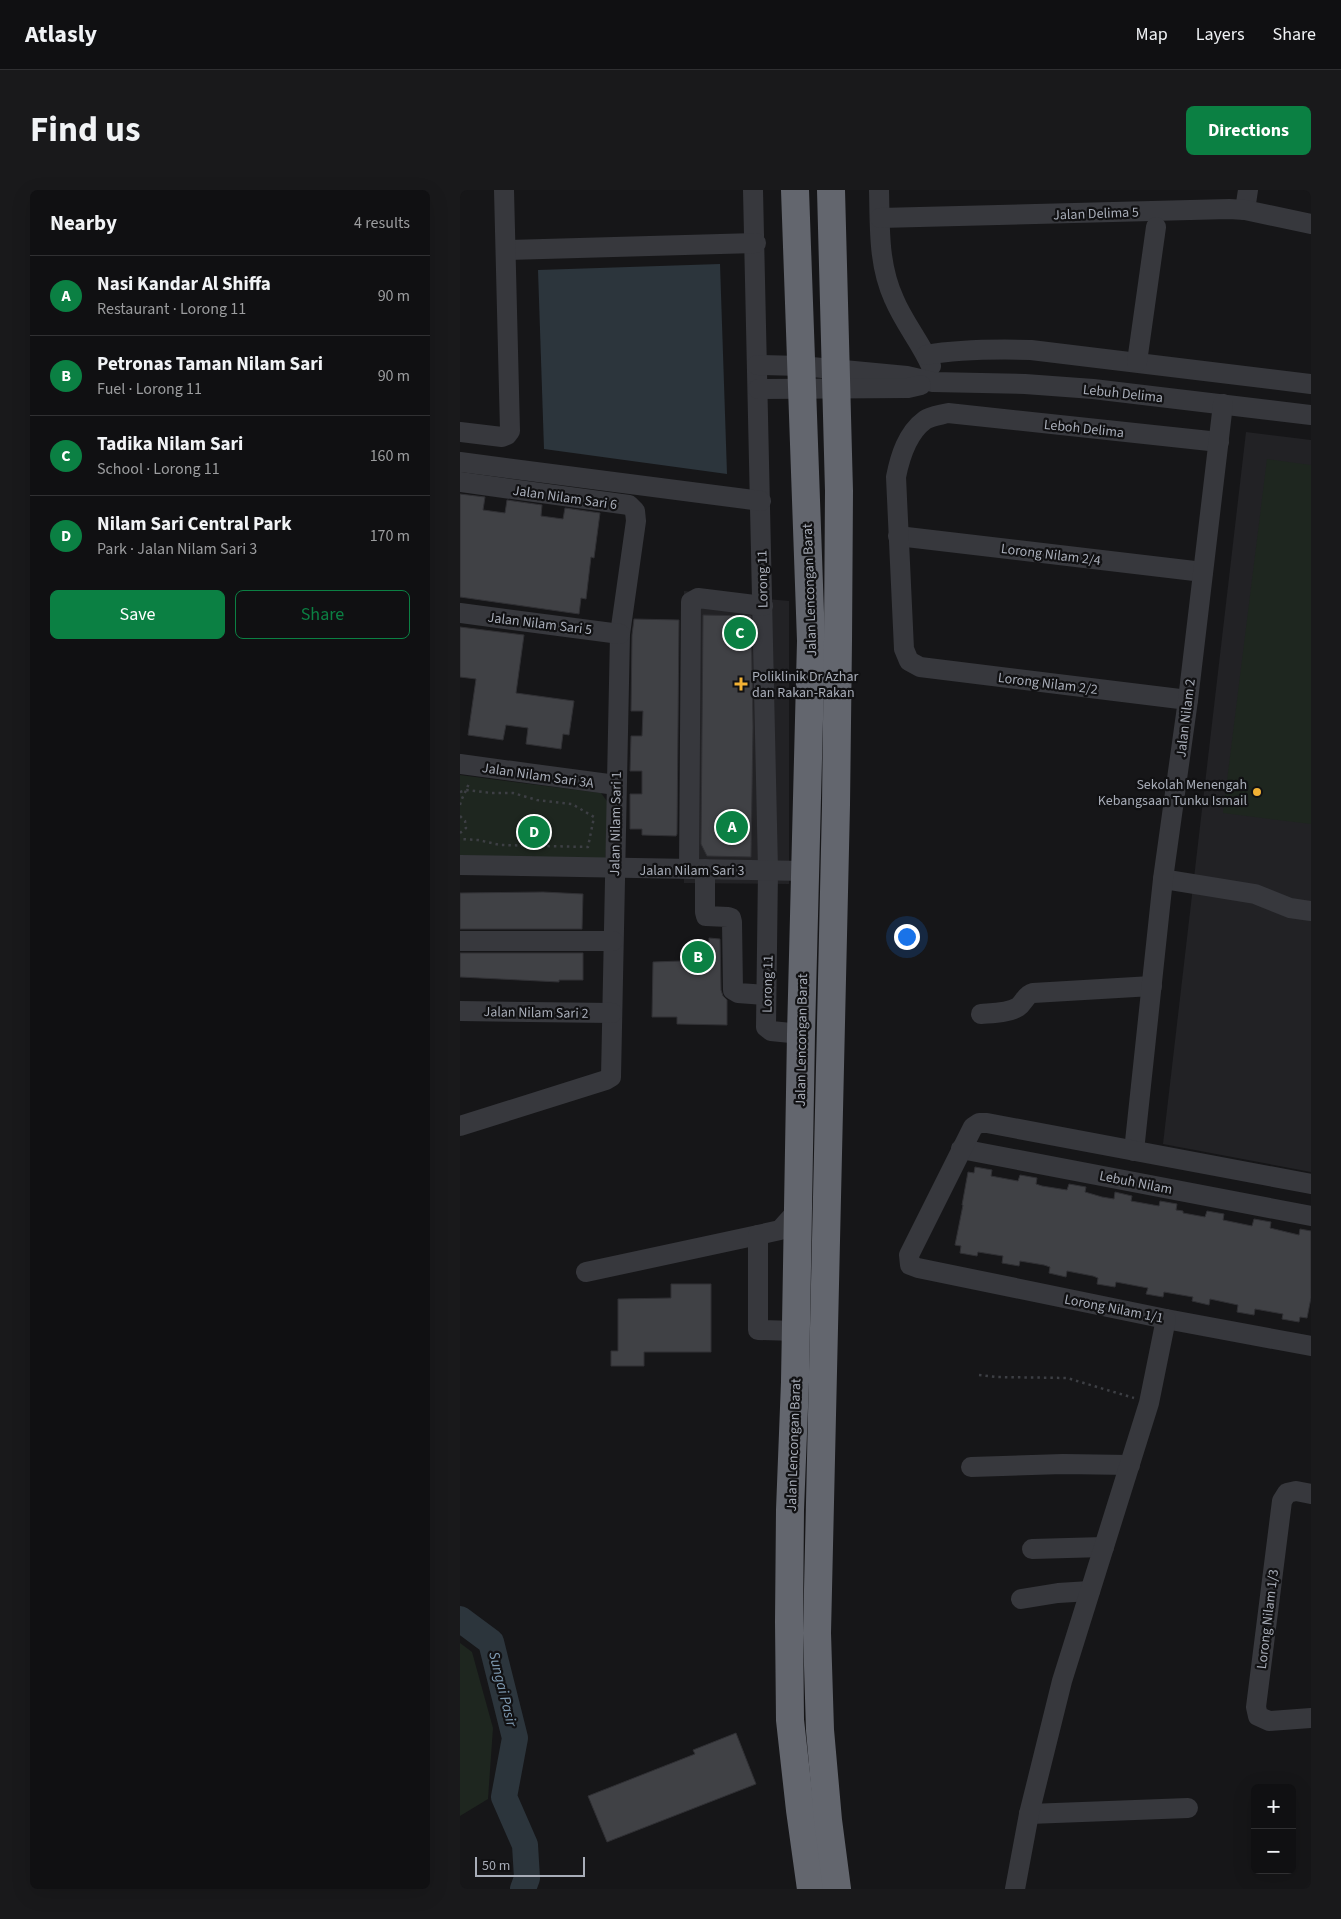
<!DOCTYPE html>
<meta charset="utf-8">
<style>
body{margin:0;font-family:"Source Sans 3",sans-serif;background:#19191b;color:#f1f3f6}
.controls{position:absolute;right:15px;bottom:15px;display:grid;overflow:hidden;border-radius:8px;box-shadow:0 5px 20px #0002}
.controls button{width:45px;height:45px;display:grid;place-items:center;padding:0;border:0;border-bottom:1px solid #303032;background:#101012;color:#f1f3f6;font:25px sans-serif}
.scale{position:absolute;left:15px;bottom:12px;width:110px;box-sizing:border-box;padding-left:5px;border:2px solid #a8adb8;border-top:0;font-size:14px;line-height:18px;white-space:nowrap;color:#a8adb8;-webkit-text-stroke:4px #111113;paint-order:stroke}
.you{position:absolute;left:446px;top:746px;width:18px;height:18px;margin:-12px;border:4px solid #fff;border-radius:50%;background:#1a73e8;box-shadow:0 0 0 8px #1a73e833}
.badge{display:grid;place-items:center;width:32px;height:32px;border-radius:50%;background:#0b8043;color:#fff;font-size:16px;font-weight:700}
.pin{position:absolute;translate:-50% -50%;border:2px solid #fff;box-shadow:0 1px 5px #0006}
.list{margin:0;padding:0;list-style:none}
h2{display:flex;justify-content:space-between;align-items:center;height:65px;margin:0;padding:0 20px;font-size:21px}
h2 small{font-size:16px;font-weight:400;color:#9c9d9f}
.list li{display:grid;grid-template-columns:32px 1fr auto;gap:15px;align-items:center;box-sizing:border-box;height:80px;padding:0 20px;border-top:1px solid #303032}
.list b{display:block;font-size:19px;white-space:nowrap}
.list p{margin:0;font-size:16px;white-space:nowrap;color:#9c9d9f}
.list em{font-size:16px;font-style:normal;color:#9c9d9f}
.actions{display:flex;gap:10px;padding:15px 20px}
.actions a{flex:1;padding:11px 0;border:1px solid #0b8043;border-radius:8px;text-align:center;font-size:18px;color:#0b8043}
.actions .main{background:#0b8043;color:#fff}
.map{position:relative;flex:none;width:851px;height:1699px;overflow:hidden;border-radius:8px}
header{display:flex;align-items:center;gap:30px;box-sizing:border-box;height:70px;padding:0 25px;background:#101012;border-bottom:1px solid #303032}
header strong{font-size:24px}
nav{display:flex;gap:28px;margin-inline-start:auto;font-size:18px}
.intro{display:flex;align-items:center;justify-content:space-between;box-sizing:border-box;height:120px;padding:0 30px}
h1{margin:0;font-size:35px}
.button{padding:12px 22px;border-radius:8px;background:#0b8043;color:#fff;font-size:18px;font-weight:700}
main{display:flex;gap:30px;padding:0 30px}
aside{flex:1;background:#101012;border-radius:8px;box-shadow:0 5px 20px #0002}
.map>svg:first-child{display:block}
.built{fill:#222225}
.green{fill:#1e261f}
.water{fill:#2c353c}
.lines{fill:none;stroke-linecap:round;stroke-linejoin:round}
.river{stroke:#2c353c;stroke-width:26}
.building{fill:#404145;stroke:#303034}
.path{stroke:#3d3f44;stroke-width:2.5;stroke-dasharray:2.5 4;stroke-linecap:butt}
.minor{stroke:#37383d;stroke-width:20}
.highway{stroke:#63666e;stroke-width:28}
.poi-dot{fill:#f2b134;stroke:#111113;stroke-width:2}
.labels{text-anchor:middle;stroke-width:4.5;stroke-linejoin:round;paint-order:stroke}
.street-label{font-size:14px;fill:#a8adb8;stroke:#111113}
.poi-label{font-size:14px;fill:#a8adb8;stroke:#111113;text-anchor:start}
.water-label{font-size:15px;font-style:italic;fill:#7f9bb3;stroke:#111113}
</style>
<header>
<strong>Atlasly</strong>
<nav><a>Map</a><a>Layers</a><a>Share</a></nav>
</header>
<div class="intro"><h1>Find us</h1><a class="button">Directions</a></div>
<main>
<aside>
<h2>Nearby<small>4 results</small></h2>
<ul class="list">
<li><span class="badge">A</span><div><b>Nasi Kandar Al Shiffa</b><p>Restaurant · Lorong 11</p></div><em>90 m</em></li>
<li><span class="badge">B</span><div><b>Petronas Taman Nilam Sari</b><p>Fuel · Lorong 11</p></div><em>90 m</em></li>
<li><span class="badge">C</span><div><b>Tadika Nilam Sari</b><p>School · Lorong 11</p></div><em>160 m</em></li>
<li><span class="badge">D</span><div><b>Nilam Sari Central Park</b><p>Park · Jalan Nilam Sari 3</p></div><em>170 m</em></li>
</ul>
<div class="actions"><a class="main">Save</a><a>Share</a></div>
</aside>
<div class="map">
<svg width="851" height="1699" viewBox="0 0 851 1699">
<rect width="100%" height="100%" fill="#161618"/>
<!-- built -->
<g class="built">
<path d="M786,242L851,250V982L703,954Z"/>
<path d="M224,401L329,411V694L224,693Z"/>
</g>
<!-- green -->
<g class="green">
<path d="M807,269L851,275V634L763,623Z"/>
<path d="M0,585L141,603L150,615L145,670L0,669Z"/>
<path d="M0,1453L12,1462L33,1538L28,1609L0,1626Z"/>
</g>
<!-- water -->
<path class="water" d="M260,74L267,284L84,259L78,80Z"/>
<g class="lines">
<!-- river -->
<path class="river" d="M0,1429L31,1452L55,1548L44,1607L65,1655L67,1688L63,1699"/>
</g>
<!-- building -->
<g class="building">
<path d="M0,304L25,307L23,320L45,323L47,310L82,315L81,326L103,329L105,318L140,323L134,368L131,367L126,409L121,408L119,424L0,407Z"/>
<path d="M243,425L291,426L293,537L291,667L247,666L241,654Z"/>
<path d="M174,429L219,430L217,644L216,646L182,645V639H170V604H182V581H170L171,546H182L183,521H171L172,445Z"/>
<path d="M0,437L64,445L56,503L114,511L109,545L103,544L101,559L66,554L68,538L46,535L43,550L8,545L16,489L0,487Z"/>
<path d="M83,702L123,704L122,739H0V703Z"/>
<path d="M249,748L260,749L261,800L263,806L267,810V835L217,834V827H192L193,772L249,770Z"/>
<path d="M0,763H123V790H99V792L0,787Z"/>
<path d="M515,977L532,980L531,986L558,991L560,985L577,988L576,994L582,996L607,1000L609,994L626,997L625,1002L642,1007L654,1009L655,1002L672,1006L671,1011L699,1016L700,1011L717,1014L716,1020L723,1021V1023L745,1027L747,1021L764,1024L763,1030L792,1036L794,1029L811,1032L810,1038L839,1045L840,1039L851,1041V1108L847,1128L840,1127L839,1132L822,1129L823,1124L795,1119L794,1125L777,1122L778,1115L750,1109L749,1115L732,1111L733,1107L704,1102L703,1107L686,1104L688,1098L656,1092L655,1097L637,1094L638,1088L633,1086L607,1081L606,1087L589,1083L590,1077L584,1075L560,1071L559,1076L542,1073L543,1066L518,1062L517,1066L500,1063L501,1056L495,1055L503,1015H502L508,982L514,983Z"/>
<path d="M211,1094H251V1162H184V1176H151V1161H158V1109L211,1108Z"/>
<path d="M276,1543L296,1594L147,1652L128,1606L235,1564L233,1560Z"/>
</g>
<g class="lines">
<!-- path -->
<g class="path">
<path d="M0,602L7,600L31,603H53L77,610L112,614L134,627L128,657L40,655L18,650L0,649"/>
<path d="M0,615C2,606 7,601 9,592"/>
<path d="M0,626L5,631L6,638L0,643"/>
<path d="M519,1185L536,1187L607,1188L674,1208"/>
</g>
<!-- minor -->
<g class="minor">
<path d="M293,0L308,680L306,837L311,841L341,844"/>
<path d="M419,0C420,37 418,74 434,109C444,133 461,153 471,176"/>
<path d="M785,20L788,0"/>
<path d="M420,28L769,19L785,20L851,34"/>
<path d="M46,60L296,53"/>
<path d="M466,165C501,159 535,159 571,160L851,194"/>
<path d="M677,172L696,37"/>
<path d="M297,175L341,176L447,186L473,192L565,194L633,199L851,225"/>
<path d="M298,199L448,198L461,195"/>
<path d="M0,242L42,247L47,245L50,241L44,0"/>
<path d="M0,272L301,311"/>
<path d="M0,292L169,315L175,321L176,331L160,444L151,887L146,890L0,936"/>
<path d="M438,346L743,382"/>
<path d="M0,423L160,444"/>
<path d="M728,510L460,477L449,471L444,459L436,287C440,267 447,243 465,230C471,226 481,225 488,223L759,252"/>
<path d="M0,574L156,595"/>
<path d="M0,675L345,681"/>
<path d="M229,679L231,412L238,408L303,416"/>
<path d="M245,679V722L246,726L268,727L271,728L272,732L273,800L278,803L306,805"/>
<path d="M703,689L795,704L830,718L851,721"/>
<path d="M0,751H153"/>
<path d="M0,821L152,823"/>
<path d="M521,824C532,823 548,823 558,817C564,813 565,805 573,803L692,796"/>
<path d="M501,959L851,1026"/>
<path d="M674,961L703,689L728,510L763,214"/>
<path d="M851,994L527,933H519L513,937L449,1065L450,1075L458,1078L706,1129L851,1156"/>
<path d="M126,1082L298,1045"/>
<path d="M336,1141L298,1140V1045L320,1040L338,1020"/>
<path d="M511,1277L603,1274L670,1275"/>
<path d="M851,1304L836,1301L827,1303L822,1311L796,1517L798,1526L809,1531L851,1528"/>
<path d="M572,1359L644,1357"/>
<path d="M561,1409L598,1403L630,1401"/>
<path d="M569,1624L728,1618"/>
<path d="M555,1699L569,1624L602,1491L689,1213L706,1129"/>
</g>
<!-- highway -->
<g class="highway">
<path d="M335,0L351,451L341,844L335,1192L330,1320L329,1432L330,1530L340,1620L351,1699"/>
<path d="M371,0L379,301L378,451L376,615L357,1443L360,1540L368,1630L377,1699"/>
</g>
</g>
<!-- markers -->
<g class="poi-dot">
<path d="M278.5 486.5h5v5h5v5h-5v5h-5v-5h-5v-5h5z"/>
<circle cx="797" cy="602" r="5"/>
</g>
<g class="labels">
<!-- street labels -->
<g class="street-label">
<text transform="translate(636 23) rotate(-2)" y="5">Jalan Delima 5</text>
<text transform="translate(663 203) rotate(6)" y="5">Lebuh Delima</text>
<text transform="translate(624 238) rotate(6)" y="5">Leboh Delima</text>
<text transform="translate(105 307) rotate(8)" y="5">Jalan Nilam Sari 6</text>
<text transform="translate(591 364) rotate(7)" y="5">Lorong Nilam 2/4</text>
<text transform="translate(302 389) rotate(-91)" y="5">Lorong 11</text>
<text transform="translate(349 400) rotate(-92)" y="5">Jalan Lencongan Barat</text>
<text transform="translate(80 433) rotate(7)" y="5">Jalan Nilam Sari 5</text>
<text transform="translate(588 493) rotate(7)" y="5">Lorong Nilam 2/2</text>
<text transform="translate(725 528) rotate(-83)" y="5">Jalan Nilam 2</text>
<text transform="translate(78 585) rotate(8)" y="5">Jalan Nilam Sari 3A</text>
<text transform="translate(155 634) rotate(-89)" y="5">Jalan Nilam Sari 1</text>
<text x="232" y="685">Jalan Nilam Sari 3</text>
<text transform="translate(307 794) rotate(-89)" y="5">Lorong 11</text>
<text transform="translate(76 822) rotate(1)" y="5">Jalan Nilam Sari 2</text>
<text transform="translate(341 850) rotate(-89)" y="5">Jalan Lencongan Barat</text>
<text transform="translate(676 992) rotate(11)" y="5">Lebuh Nilam</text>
<text transform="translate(654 1118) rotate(11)" y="5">Lorong Nilam 1/1</text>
<text transform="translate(333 1255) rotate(-88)" y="5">Jalan Lencongan Barat</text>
<text transform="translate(807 1429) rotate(-83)" y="5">Lorong Nilam 1/3</text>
</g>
<!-- poi labels -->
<g class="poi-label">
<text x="292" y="491">Poliklinik Dr Azhar<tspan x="292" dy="16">dan Rakan-Rakan</tspan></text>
<text x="787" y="599" text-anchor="end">Sekolah Menengah<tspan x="787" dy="16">Kebangsaan Tunku Ismail</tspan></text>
</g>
<!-- water labels -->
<g class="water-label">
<text transform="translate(43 1499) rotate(76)" y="5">Sungai Pasir</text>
</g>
</g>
</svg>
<div class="controls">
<button>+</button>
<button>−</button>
</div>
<div class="scale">50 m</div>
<div class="you"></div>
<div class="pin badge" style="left:272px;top:637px">A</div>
<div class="pin badge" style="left:238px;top:767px">B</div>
<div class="pin badge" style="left:280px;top:443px">C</div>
<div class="pin badge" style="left:74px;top:642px">D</div>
</div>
</main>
